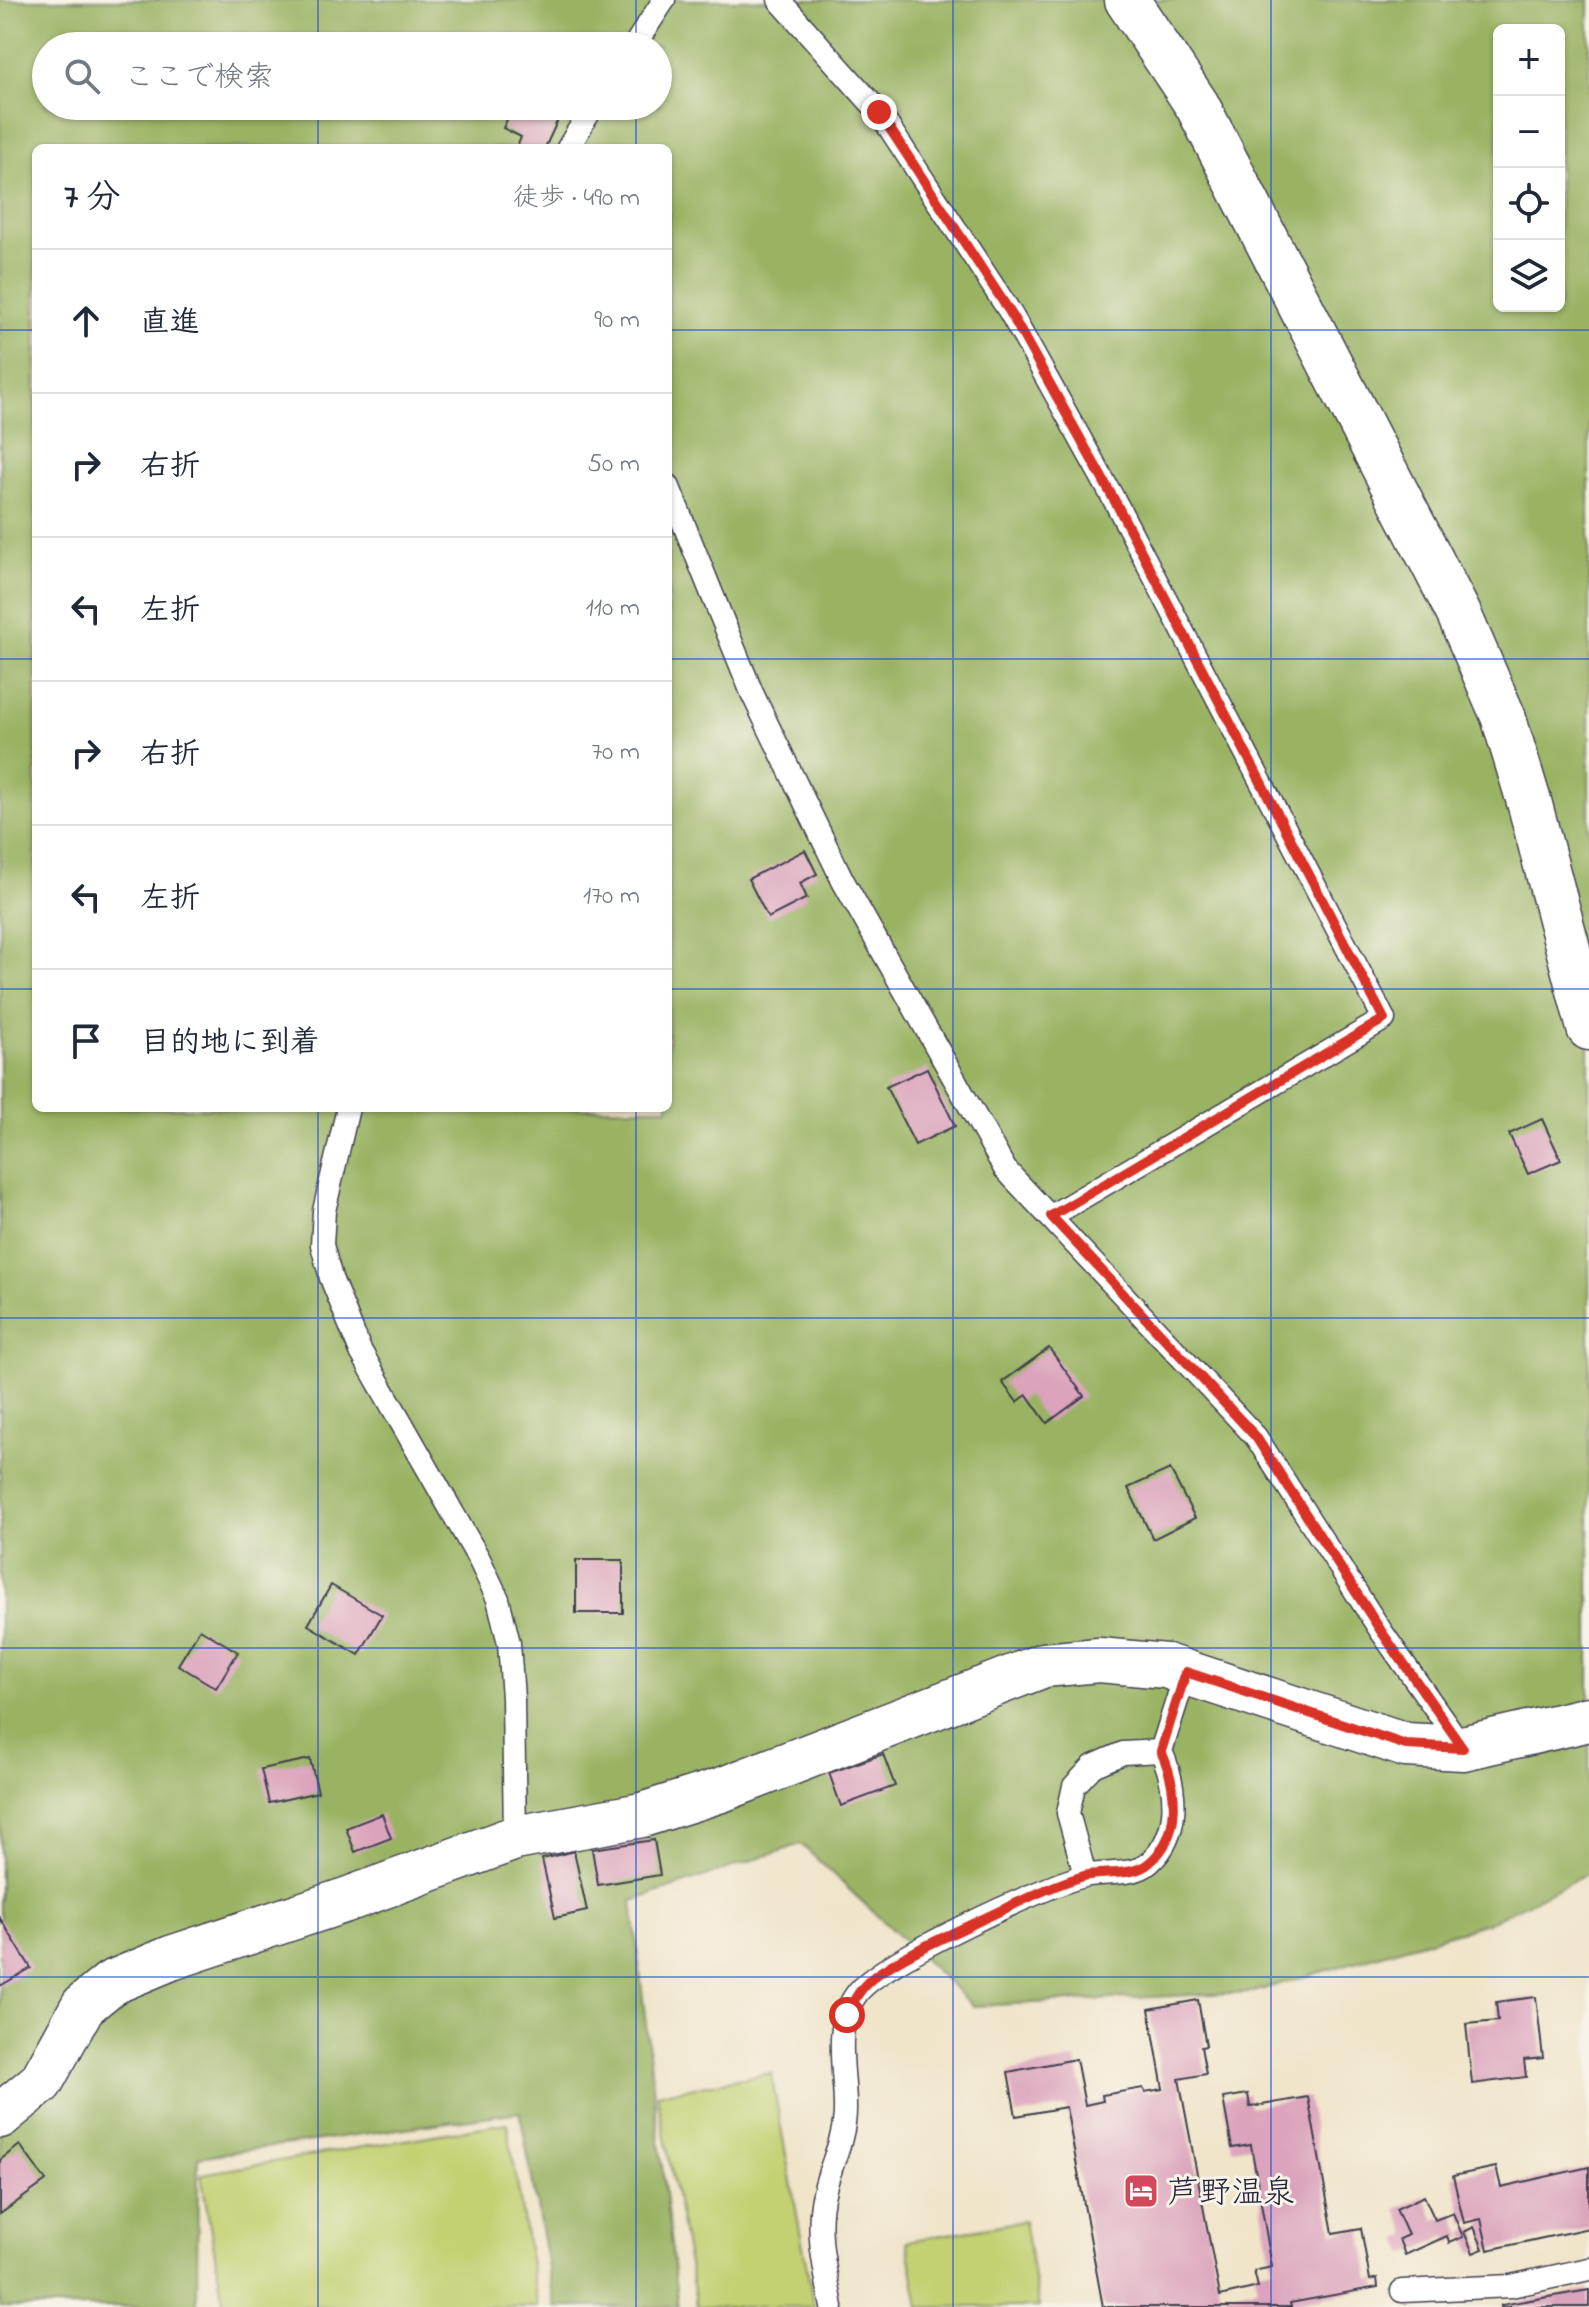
<!DOCTYPE html>
<html lang="ja">
<meta charset="utf-8">
<style>
body{margin:0;font-family:"Indie Flower","Klee One",sans-serif;background:#f6f6f7;color:#1f2937}
.controls{position:absolute;right:24px;top:24px;display:grid;overflow:hidden;border-radius:12px;box-shadow:0 2px 6px #0004}
.controls button{width:72px;height:72px;display:grid;place-items:center;padding:0;border:0;border-bottom:2px solid #e0e1e3;background:#fff;color:#1f2937;font:40px sans-serif}
.stop{position:absolute;width:24px;height:24px;margin:-18px;border:6px solid #d93025;border-radius:50%;background:#fff}
.stop.end{background:#d93025;border-color:#fff;box-shadow:0 2px 8px #0008}
.list{margin:0;padding:0;list-style:none}
h2{display:flex;justify-content:space-between;align-items:center;height:104px;margin:0;padding:0 32px;font-size:34px}
h2 small{font-size:26px;font-weight:400;color:#747a83}
.list li{display:grid;grid-template-columns:52px 1fr auto;gap:24px;align-items:center;box-sizing:border-box;height:144px;padding:0 32px;border-top:2px solid #e0e1e3}
.list b{display:block;font-size:30px;white-space:nowrap}
.list em{font-size:26px;font-style:normal;color:#747a83}
.icon{flex:none;width:44px;height:44px;fill:none;stroke:currentColor;stroke-width:2;stroke-linecap:round;stroke-linejoin:round}
.map{position:relative;flex:none;width:1589px;height:2307px;overflow:hidden}
.search{position:absolute;background:#fff;box-shadow:0 2px 6px #0004;left:32px;top:32px;width:640px;height:88px;display:flex;align-items:center;gap:20px;box-sizing:border-box;padding:0 28px;border-radius:44px;color:#747a83;font-size:30px}
.panel{position:absolute;background:#fff;box-shadow:0 2px 6px #0004;left:32px;top:144px;width:640px;height:968px;border-radius:12px}
.map>svg:first-child{display:block}
.green{fill:#c3d172;stroke:#727a56;stroke-width:2}
.forest{fill:#9ab364;stroke:#5e6a50;stroke-width:2;fill-rule:evenodd}
.building{fill:#dba3bc}
.lines{fill:none;stroke-linecap:round;stroke-linejoin:round}
.service-casing{stroke:#413f50;stroke-width:25}
.minor-casing{stroke:#413f50;stroke-width:47}
.service{stroke:#fff;stroke-width:22}
.minor{stroke:#fff;stroke-width:44}
.route{stroke:#d93025;stroke-width:10}
.grid{fill:none;stroke:#1d4ed8;stroke-width:2;stroke-opacity:0.55}
.labels{text-anchor:middle;stroke-width:6;stroke-linejoin:round;paint-order:stroke}
.poi-label{font-size:32px;fill:#22223b;stroke:#f7f3e8;text-anchor:start}
</style>
<div class="map">
<svg width="1589" height="2307" viewBox="0 0 1589 2307">
<rect width="100%" height="100%" fill="#f7f3e8"/>
<filter id="ink" filterUnits="userSpaceOnUse"><feTurbulence type="fractalNoise" baseFrequency=".0125" numOctaves="2"/><feDisplacementMap in="SourceGraphic" scale="16" xChannelSelector="R" yChannelSelector="G"/><feConvolveMatrix kernelMatrix="1 2 1 2 8 2 1 2 1" color-interpolation-filters="sRGB"/></filter>
<filter id="wash" filterUnits="userSpaceOnUse"><feTurbulence type="fractalNoise" baseFrequency=".006" numOctaves="4" result="noise"/><feDisplacementMap in="SourceGraphic" scale="32" xChannelSelector="R" yChannelSelector="G"/><feGaussianBlur stdDeviation="1.8" result="paint"/><feColorMatrix in="noise" values="0 0 0 0 0 0 0 0 0 0 0 0 0 0 0 0 0 1.4 0 .05"/><feComposite in="paint" operator="in"/></filter>
<g filter="url(#wash)">
<rect width="100%" height="100%" fill="#f0e4c9"/>
<!-- green -->
<g class="green">
<path d="M771,2073L814,2307H697L657,2094Z"/>
<path d="M507,2123L538,2307H224L201,2174Z"/>
<path d="M1024,2221L1039,2307H919L907,2241Z"/>
</g>
<!-- forest -->
<path class="forest" d="M0,0H1589V1873L1487,1923L1253,1992L973,2006L801,1844L632,1901L678,2307H555L520,2112L198,2157L197,2307H0ZM1499,30H1559V306H1499ZM46,46H658V106H46ZM36,148H668V1108H36Z"/>
<g id="blocks">
<!-- building -->
<g class="building">
<path d="M513,106H545L561,113L545,148L517,147L521,137L503,128Z"/>
<path d="M805,850L817,874L800,883L807,898L768,918L748,879Z"/>
<path d="M927,1068L955,1126L915,1145L886,1087Z"/>
<path d="M1542,1119L1561,1160L1528,1174L1509,1134Z"/>
<path d="M1049,1348L1084,1396L1047,1423L1027,1395L1017,1402L1002,1382Z"/>
<path d="M1170,1469L1195,1518L1153,1539L1128,1488Z"/>
<rect x="576" y="1560" width="47" height="53"/>
<path d="M331,1585L382,1615L359,1655L308,1625Z"/>
<path d="M200,1629L238,1652L216,1688L178,1665Z"/>
<path d="M883,1754L895,1786L841,1806L829,1773Z"/>
<path d="M310,1759L318,1792L269,1803L261,1769Z"/>
<path d="M382,1814L391,1838L355,1852L346,1828Z"/>
<path d="M654,1840L660,1875L598,1885L592,1849Z"/>
<path d="M574,1851L587,1911L555,1918L542,1859Z"/>
<path d="M0,1918L31,1968L0,1986Z"/>
<path d="M1536,1997L1543,2058L1524,2060L1526,2077L1472,2084L1466,2024L1498,2021L1496,2002Z"/>
<path d="M1198,2000L1206,2046L1201,2047L1206,2074L1179,2079L1220,2296L1258,2287L1254,2271L1272,2267L1251,2145L1232,2148L1223,2098L1248,2094L1250,2107L1308,2097L1333,2233L1361,2228L1370,2280L1377,2278L1378,2287L1290,2303L1291,2307H1103L1066,2107L1016,2116L1008,2072L1076,2059L1085,2105L1103,2101L1102,2095L1143,2088L1145,2092L1163,2089L1149,2009Z"/>
<path d="M20,2145L46,2181L0,2214V2160Z"/>
<path d="M1496,2167L1501,2187L1589,2167V2228L1488,2250L1481,2219L1464,2223L1453,2176Z"/>
<path d="M1424,2196L1435,2220L1453,2213L1463,2237L1449,2243L1447,2236L1405,2255L1399,2239L1408,2235L1396,2209Z"/>
<path d="M1474,2227L1483,2249L1473,2253L1464,2232Z"/>
<path d="M1589,2290V2307H1501V2305Z"/>
</g>
</g>
</g>
<g filter="url(#ink)">
<use href="#blocks" fill-opacity="0" stroke="#413f50" stroke-width="2"/>
<g class="lines">
<defs>
<g id="service">
<path d="M779,0L879,112L1010,312L1117,505L1384,1019L1051,1216"/>
<path d="M634,46L664,0"/>
<path d="M568,148L593,106"/>
<path d="M668,485L752,693L843,881L1005,1169L1256,1437L1381,1631L1463,1748"/>
<path d="M348,1108L324,1211L322,1245L331,1278L360,1350L479,1559L498,1599L509,1643L513,1698L515,1838"/>
<path d="M1085,1875L1068,1813L1074,1786L1093,1766L1123,1753L1161,1751"/>
<path d="M1402,2291L1511,2286L1589,2269"/>
<path d="M832,2307C825,2269 815,2231 824,2193C830,2165 845,2139 845,2110C846,2072 831,2026 858,1992C884,1960 1041,1887 1084,1876C1103,1871 1133,1877 1149,1863C1182,1834 1177,1787 1161,1751L1186,1672"/>
</g>
<g id="minor">
<path d="M1127,0L1197,105L1458,612L1503,716L1530,805L1589,1028"/>
<path d="M0,2116L41,2082L83,2006L111,1983L171,1958L346,1900L515,1838L642,1815L721,1790L1044,1665L1099,1660L1166,1666L1406,1745L1463,1748L1589,1719"/>
</g>
</defs>
<!-- service casing -->
<use href="#service" class="service-casing"/>
<!-- minor casing -->
<use href="#minor" class="minor-casing"/>
<!-- service -->
<use href="#service" class="service"/>
<!-- minor -->
<use href="#minor" class="minor"/>
</g>
</g>
<g class="lines" filter="url(#ink)">
<!-- route -->
<path class="route" d="M847,2015C854,1999 861,1987 875,1976C904,1954 950,1935 983,1919C1016,1904 1049,1886 1084,1876C1103,1871 1133,1877 1149,1863C1183,1835 1177,1786 1161,1751L1186,1672L1406,1745L1463,1748L1381,1631L1256,1437L1051,1216L1384,1019L1117,505L1010,312L879,112"/>
</g>
<!-- grid -->
<path class="grid" d="M318,0V46M636,0V46M953,0V2307M1271,0V2307M318,106V148M636,106V148M0,330H36M668,330H1589M0,659H36M668,659H1589M0,989H36M668,989H1589M318,1108V2307M636,1108V2307M0,1318H1589M0,1648H1589M0,1977H1589"/>
<!-- icons -->
<defs>
<symbol id="hotel-square" viewBox="-11 -11 22 22"><rect x="-9" y="-9" width="18" height="18" rx="4" fill="#d1495b" stroke="#f7f3e8"/><path d="M-6-4.5h1.5V1H6V5H4.5V3h-9V5H-6ZM-4 0a1.8 1.8 0 1 1 3.6 0ZM.5 0V-2.5h3Q6-2.5 6 0Z" fill="#fff"/></symbol>
</defs>
<g fill-rule="evenodd">
<use href="#hotel-square" x="1121" y="2171" width="40" height="40"/>
</g>
<g class="labels">
<!-- poi labels -->
<g class="poi-label">
<text x="1167" y="2202">芦野温泉</text>
</g>
</g>
</svg>
<div class="controls">
<button>+</button>
<button>−</button>
<button><svg class="icon" aria-label="locate" viewBox="0 0 24 24"><circle cx="12" cy="12" r="6"/><path d="M12 2v4M12 18v4M2 12h4M18 12h4"/></svg></button>
<button><svg class="icon" aria-label="layers" viewBox="0 0 24 24"><path d="M12 4l9 5-9 5-9-5zM3 14l9 5 9-5"/></svg></button>
</div>
<div class="stop" style="left:847px;top:2015px"></div>
<div class="stop end" style="left:879px;top:112px"></div>
<div class="search"><svg class="icon" aria-label="search" viewBox="0 0 24 24"><circle cx="10" cy="10" r="6"/><path d="M15 15l6 6"/></svg>ここで検索</div>
<section class="panel">
<h2>7 分<small>徒歩 · 490 m</small></h2>
<ul class="list">
<li><svg class="icon" aria-label="ahead" viewBox="0 0 24 24"><path d="M12 20V5M6 11l6-6 6 6"/></svg><div><b>直進</b></div><em>90 m</em></li>
<li><svg class="icon" aria-label="right" viewBox="0 0 24 24"><path d="M7 20v-9h11M14 6l5 5-5 5"/></svg><div><b>右折</b></div><em>50 m</em></li>
<li><svg class="icon" aria-label="left" viewBox="0 0 24 24"><path d="M17 20v-9H6M10 6l-5 5 5 5"/></svg><div><b>左折</b></div><em>110 m</em></li>
<li><svg class="icon" aria-label="right" viewBox="0 0 24 24"><path d="M7 20v-9h11M14 6l5 5-5 5"/></svg><div><b>右折</b></div><em>70 m</em></li>
<li><svg class="icon" aria-label="left" viewBox="0 0 24 24"><path d="M17 20v-9H6M10 6l-5 5 5 5"/></svg><div><b>左折</b></div><em>170 m</em></li>
<li><svg class="icon" aria-label="arrive" viewBox="0 0 24 24"><path d="M6 21V4h12l-3 4 3 4H6"/></svg><div><b>目的地に到着</b></div></li>
</ul>
</section>
</div>
